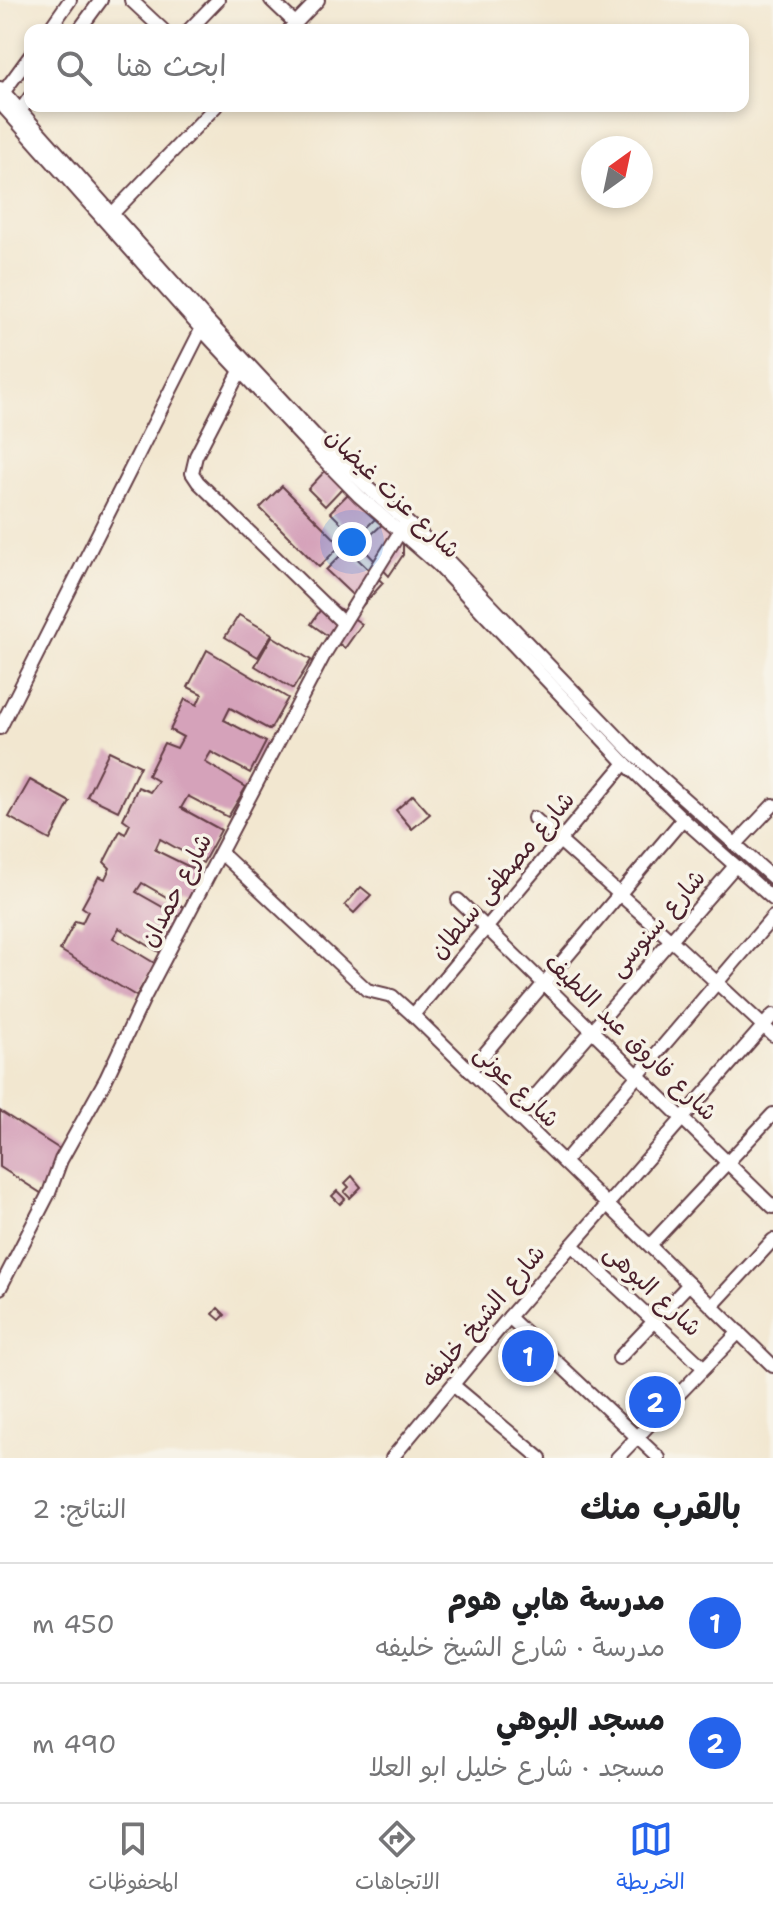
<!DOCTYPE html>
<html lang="ar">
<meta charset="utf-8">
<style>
body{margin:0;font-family:"Shantell Sans","Playpen Sans Arabic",sans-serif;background:#f6f6f6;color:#202124;direction:rtl}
.compass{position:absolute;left:581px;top:136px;width:72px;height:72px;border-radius:50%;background:#fff;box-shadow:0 4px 12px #0003;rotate:33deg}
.you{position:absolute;left:352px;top:542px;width:28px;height:28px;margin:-20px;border:6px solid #fff;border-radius:50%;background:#1a73e8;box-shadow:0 0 0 12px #1a73e833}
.badge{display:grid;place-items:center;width:52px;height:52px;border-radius:50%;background:#2563eb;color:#fff;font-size:26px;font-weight:700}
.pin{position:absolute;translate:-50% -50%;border:4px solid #fff;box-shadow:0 2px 8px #0006}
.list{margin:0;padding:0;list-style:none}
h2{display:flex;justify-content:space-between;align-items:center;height:104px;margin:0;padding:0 32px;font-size:34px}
h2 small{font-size:26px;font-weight:400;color:#757577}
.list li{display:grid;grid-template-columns:52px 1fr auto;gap:24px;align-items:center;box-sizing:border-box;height:120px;padding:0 32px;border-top:2px solid #e0e0e0}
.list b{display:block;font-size:30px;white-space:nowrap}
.list p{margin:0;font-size:26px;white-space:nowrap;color:#757577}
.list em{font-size:26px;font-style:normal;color:#757577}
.icon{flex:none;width:44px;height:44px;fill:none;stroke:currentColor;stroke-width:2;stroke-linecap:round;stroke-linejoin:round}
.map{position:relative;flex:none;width:773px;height:1458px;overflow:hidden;direction:ltr}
.search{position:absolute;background:#fff;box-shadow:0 4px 12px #0003;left:24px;right:24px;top:24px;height:88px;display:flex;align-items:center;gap:20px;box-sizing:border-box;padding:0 28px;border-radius:16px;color:#757577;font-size:30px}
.sheet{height:344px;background:#fff}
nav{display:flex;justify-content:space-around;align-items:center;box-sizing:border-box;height:112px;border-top:2px solid #e0e0e0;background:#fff;font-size:22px;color:#757577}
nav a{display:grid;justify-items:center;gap:4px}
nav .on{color:#2563eb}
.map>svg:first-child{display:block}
.building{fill:#d5a2ba}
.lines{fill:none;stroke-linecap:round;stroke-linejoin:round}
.minor-casing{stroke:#633d44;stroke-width:16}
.minor{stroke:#fff;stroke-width:12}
.labels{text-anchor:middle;stroke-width:7;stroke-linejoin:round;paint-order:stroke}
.street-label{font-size:24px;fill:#4a1f2b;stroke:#f7f3e8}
</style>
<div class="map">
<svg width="773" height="1458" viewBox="0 0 773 1458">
<rect width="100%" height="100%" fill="#f7f3e8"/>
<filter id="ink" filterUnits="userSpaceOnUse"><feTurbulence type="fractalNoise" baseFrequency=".0125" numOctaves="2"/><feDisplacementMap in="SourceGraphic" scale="16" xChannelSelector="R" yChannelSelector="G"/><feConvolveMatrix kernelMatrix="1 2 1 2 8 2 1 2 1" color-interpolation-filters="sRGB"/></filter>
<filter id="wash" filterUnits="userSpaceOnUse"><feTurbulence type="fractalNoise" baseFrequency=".006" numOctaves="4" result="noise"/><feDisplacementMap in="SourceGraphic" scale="32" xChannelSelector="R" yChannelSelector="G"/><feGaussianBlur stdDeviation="1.8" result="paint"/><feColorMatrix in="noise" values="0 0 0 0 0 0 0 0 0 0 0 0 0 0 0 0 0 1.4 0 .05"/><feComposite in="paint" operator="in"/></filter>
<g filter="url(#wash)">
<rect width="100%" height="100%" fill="#f2e7d0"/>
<g id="blocks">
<!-- building -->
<g class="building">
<path d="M328,468L345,485L325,506L308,489Z"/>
<path d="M282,486L341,545L319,567L260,508Z"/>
<path d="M351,491L377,517L356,538L330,512Z"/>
<path d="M386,521L403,539V555L389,576L360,545Z"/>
<path d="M347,549L383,583L363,605L326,570Z"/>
<path d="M327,600L362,624L345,648L311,624Z"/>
<path d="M239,615L272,634L258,657L225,637Z"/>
<path d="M272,636L311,660L293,689L255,666Z"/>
<path d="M207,650L288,698L270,730L230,708L224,720L266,742L250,773L211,752L205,762L246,787L228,817L188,796L181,808L221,830L203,863L160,839L155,850L202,873L184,907L142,883L136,892L180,917L161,953L119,928L113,938L156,964L136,996L60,950L75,921L82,923L88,911L82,907L99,876L105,879L110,868L104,862L120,831L125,834L130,824L123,819L138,787L150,792L158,781L148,775L164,743L177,748L183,737L170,730L185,699L197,705L202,694L188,687Z"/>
<path d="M109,751L140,766L118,811L87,796Z"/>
<path d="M30,780L70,802L50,840L9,817Z"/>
<path d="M413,795L430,814L412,829L396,810Z"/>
<path d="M361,887L371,895L354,913L345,905Z"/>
<path d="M0,1111L69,1155L44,1195L0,1167Z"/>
<path d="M352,1176L361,1187L350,1198L344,1192L349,1187L345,1183Z"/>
<path d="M337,1191L345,1199L340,1204L332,1196Z"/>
<path d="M218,1308L225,1315L220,1320L213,1314Z"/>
</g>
</g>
</g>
<g filter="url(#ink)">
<use href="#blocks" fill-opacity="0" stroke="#633d44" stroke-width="2"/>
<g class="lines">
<defs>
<g id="minor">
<path d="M131,0L163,30"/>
<path d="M271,0L295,23"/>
<path d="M49,30L70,0"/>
<path d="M79,30L101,0"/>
<path d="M189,30L218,0"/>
<path d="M289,30L318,0"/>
<path d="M0,88L206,319L322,443L368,488L433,545L634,754L773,878"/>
<path d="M0,97L30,56"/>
<path d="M0,103L201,329L314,450L359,496L437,564L625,763L683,819L773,899"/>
<path d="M16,117L30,97"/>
<path d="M112,214L216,106"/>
<path d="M240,371L196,456L192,473L198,482L343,623"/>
<path d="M0,728L204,324"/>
<path d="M534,818L671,940L773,1035"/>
<path d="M735,845L773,805"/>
<path d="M221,853L367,990L392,996L413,1015L773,1366"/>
<path d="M458,900L773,1207"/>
<path d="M413,1015L625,763"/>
<path d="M470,1071L683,819"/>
<path d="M517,1117L735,866"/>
<path d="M564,1162L773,917"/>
<path d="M572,1245L704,1368"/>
<path d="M650,1245L773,1114"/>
<path d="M0,1288L49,1193L61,1160L106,1079L144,998L325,653L403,527"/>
<path d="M712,1306L773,1240"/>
<path d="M509,1317L659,1458"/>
<path d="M619,1358L689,1284"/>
<path d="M453,1385L540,1458"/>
<path d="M392,1458L509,1317L773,1015"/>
<path d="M617,1458L739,1332"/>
</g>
</defs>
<!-- minor casing -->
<use href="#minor" class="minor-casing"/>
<!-- minor -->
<use href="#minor" class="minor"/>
</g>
</g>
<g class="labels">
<!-- street labels -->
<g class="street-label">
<text transform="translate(393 493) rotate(44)" y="8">شارع عزت غيضان</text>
<text transform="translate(502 875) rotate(-50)" y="8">شارع مصطفى سلطان</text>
<text transform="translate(176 890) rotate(-62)" y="8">شارع حمدان</text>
<text transform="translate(657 923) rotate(-49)" y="8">شارع سنوسى</text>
<text transform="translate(631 1037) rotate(44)" y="8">شارع فاروق عبد اللطيف</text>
<text transform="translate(517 1086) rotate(44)" y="8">شارع عونى</text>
<text transform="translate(653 1290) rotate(43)" y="8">شارع البوهى</text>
<text transform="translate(483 1316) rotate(-50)" y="8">شارع الشيخ خليفه</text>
</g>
</g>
</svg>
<svg class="compass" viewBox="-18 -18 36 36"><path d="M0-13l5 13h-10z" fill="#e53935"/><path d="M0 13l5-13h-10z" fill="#757577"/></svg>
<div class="you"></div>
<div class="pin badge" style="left:528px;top:1356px">1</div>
<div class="pin badge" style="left:655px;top:1402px">2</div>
<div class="search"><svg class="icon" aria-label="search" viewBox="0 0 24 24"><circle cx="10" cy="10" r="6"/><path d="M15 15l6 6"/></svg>ابحث هنا</div>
</div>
<section class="sheet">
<h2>بالقرب منك<small>النتائج: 2</small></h2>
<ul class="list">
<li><span class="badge">1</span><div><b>مدرسة هابي هوم</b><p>مدرسة · شارع الشيخ خليفه</p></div><em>450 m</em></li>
<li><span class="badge">2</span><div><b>مسجد البوهي</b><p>مسجد · شارع خليل ابو العلا</p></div><em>490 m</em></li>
</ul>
</section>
<nav>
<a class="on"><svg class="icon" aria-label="map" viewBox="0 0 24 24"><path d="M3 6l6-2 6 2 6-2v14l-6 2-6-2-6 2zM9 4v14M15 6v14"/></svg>الخريطة</a>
<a><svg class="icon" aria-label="directions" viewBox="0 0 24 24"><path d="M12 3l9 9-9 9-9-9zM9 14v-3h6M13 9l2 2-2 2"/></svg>الاتجاهات</a>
<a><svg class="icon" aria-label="saved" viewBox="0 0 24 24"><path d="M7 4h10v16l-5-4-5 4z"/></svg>المحفوظات</a>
</nav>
